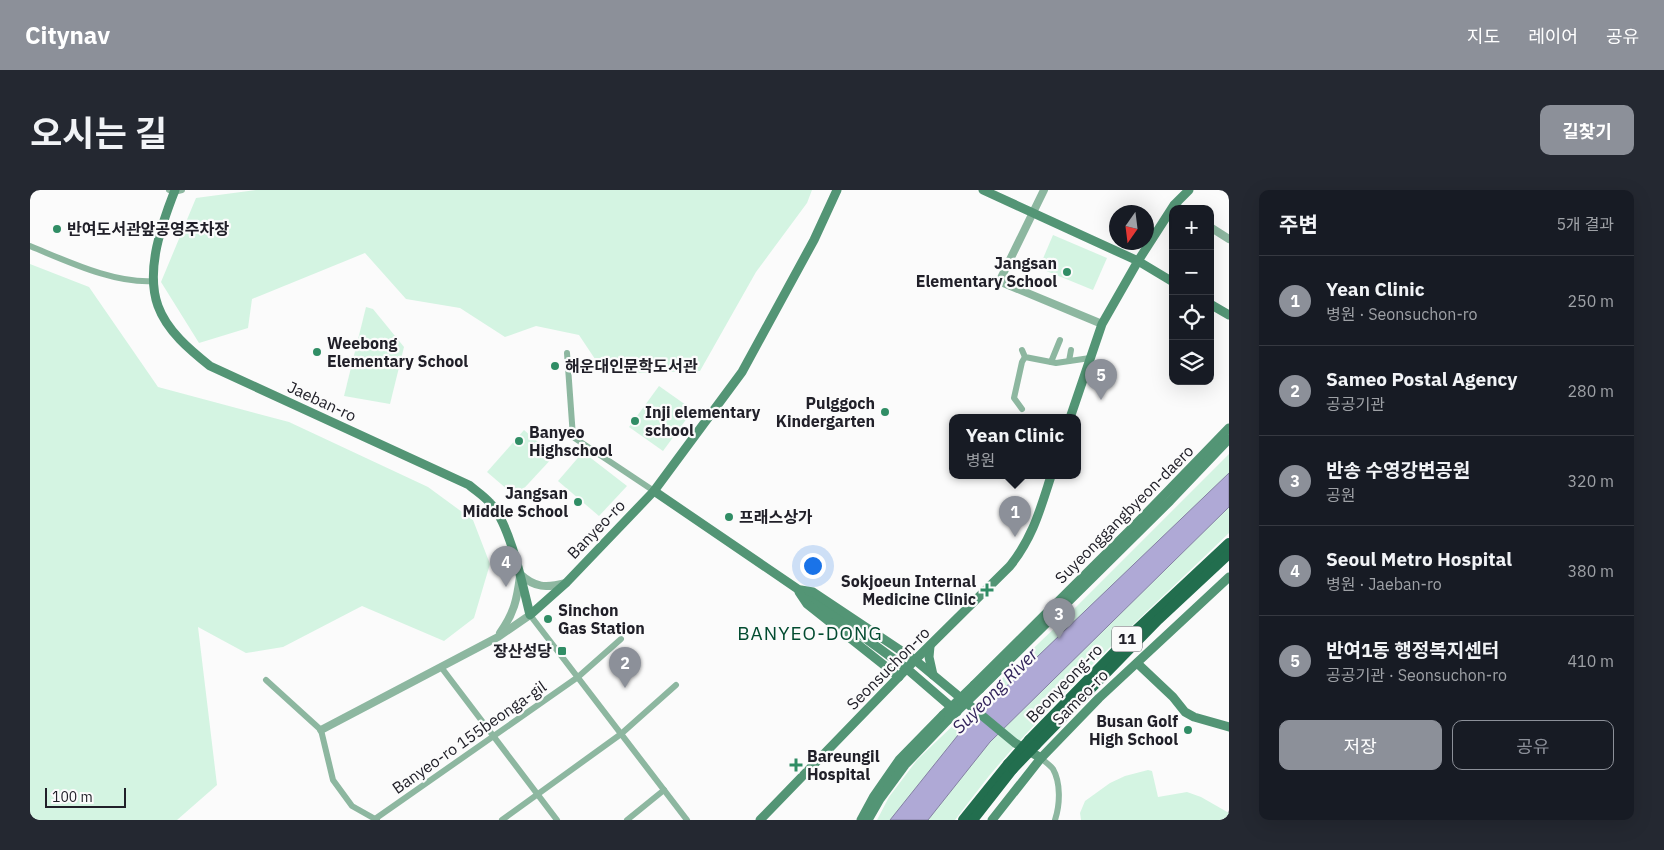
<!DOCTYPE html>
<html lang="ko">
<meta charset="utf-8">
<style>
body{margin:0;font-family:"IBM Plex Sans","Noto Sans KR",sans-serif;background:#242831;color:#f1f3f6}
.controls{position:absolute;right:15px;top:15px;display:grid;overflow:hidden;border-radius:10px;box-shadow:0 5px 20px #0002}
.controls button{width:45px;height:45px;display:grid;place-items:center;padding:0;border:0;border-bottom:1px solid #363941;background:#171b24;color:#f1f3f6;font:25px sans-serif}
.compass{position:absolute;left:1079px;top:15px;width:45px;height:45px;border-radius:50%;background:#171b24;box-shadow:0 5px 20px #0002;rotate:194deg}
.scale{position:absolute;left:15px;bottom:12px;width:81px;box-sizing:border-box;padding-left:5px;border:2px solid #212029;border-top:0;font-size:14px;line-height:18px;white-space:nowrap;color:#212029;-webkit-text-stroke:4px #fbfbfb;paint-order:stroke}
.you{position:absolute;left:782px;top:375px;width:18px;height:18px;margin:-12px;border:4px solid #fff;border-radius:50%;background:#1a73e8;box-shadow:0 0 0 8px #1a73e833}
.badge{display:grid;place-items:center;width:32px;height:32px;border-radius:50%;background:#8c9099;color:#fff;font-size:16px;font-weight:700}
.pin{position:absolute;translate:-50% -41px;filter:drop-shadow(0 1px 2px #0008)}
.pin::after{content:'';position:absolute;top:26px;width:18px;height:15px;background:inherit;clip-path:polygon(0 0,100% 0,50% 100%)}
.popup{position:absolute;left:919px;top:224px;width:132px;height:65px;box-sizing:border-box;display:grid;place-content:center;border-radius:10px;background:#171b24;filter:drop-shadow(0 1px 4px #0005);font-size:16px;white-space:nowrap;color:#9ea1a6}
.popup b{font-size:19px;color:#f1f3f6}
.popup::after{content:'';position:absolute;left:50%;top:100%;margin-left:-10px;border:10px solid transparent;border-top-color:#171b24}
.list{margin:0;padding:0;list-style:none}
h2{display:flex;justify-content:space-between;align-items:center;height:65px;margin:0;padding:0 20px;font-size:21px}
h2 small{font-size:16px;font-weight:400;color:#9ea1a6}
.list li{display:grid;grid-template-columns:32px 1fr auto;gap:15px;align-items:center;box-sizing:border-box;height:90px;padding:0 20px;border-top:1px solid #363941}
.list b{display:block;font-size:19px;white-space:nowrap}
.list p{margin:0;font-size:16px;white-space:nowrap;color:#9ea1a6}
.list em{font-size:16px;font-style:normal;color:#9ea1a6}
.actions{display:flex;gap:10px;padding:15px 20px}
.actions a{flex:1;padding:11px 0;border:1px solid #8c9099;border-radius:10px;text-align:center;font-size:18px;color:#8c9099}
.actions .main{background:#8c9099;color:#fff}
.icon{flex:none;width:28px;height:28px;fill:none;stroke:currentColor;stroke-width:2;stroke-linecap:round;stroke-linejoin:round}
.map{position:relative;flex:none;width:1199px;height:630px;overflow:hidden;border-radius:10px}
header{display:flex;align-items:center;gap:30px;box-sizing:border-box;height:70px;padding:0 25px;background:#8c9099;color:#fff}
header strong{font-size:24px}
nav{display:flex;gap:28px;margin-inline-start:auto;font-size:18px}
.intro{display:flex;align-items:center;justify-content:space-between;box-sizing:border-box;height:120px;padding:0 30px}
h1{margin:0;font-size:35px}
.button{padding:12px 22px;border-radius:10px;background:#8c9099;color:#fff;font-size:18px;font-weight:700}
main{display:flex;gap:30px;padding:0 30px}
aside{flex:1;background:#171b24;border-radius:10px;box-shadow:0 5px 20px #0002}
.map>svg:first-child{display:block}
.green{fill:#d4f4e2}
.water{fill:#afa9d6;stroke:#8480a2}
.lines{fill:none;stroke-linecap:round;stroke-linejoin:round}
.minor{stroke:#8db7a0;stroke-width:6}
.tertiary{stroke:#8db7a0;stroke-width:8}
.secondary{stroke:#539575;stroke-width:9}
.trunk{stroke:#226e4e;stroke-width:10}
.secondary-bridge{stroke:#539575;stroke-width:9}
.trunk-bridge{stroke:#226e4e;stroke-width:10}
.poi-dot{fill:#308d65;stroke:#fbfbfb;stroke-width:2}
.labels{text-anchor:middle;stroke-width:4.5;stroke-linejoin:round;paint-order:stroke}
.shield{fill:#fbfbfb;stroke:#626268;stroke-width:1}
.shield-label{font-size:15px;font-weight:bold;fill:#212029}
.poi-label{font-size:16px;font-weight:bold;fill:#212029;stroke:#fbfbfb;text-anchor:start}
.street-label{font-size:16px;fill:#212029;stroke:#fbfbfb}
.water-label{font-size:18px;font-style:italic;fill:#31235a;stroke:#fbfbfb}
.quarter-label{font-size:19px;letter-spacing:1px;fill:#024b30;stroke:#fbfbfb}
</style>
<header>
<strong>Citynav</strong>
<nav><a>지도</a><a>레이어</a><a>공유</a></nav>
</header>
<div class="intro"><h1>오시는 길</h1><a class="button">길찾기</a></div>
<main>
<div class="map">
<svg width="1199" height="630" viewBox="0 0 1199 630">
<rect width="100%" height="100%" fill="#fbfbfb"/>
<!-- green -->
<g class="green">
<path d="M226,0H782L777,13L726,82L670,181L575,184L549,145L506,136L475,147L430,118L376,109L335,63L222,109L218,138L169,153L131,92L166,8Z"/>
<path d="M1023,45L1077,68L1063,100L1009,78Z"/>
<path d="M0,74L59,97L128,197L259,232L398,297L443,330L460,374L444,428L414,451L332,416L253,457L216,463L168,437L187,595L147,630H0Z"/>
<path d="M336,117L343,119L374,157L360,214L314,206Z"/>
<path d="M629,196L663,220L633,261L599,237Z"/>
<path d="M494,240L524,266L486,307L457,282Z"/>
<path d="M553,262L597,296L569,326L528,291Z"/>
<path d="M1199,264V343C1121,418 1041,491 970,573C954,591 940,611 925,630H847L859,607L887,570L1033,430Z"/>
<path d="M1118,580L1122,581L1128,607L1157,602L1171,607L1199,623V630H1051L1050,623L1055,611L1080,593L1095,586Z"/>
</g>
<!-- water -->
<path class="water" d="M1199,283V317L960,552L898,630H860L936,535Z"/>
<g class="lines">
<!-- minor -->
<g class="minor">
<path d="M139,0L144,2L152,0"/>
<path d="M0,56C37,71 84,94 125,91"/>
<path d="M992,160L995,167L1026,173L1060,168"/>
<path d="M537,163L543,247L624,301"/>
<path d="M1039,171L1041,160"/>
<path d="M1021,172L1030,150"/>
<path d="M992,219L984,208L992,172L995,167"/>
<path d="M500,425L657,630"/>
<path d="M411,477L527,630"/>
<path d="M236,490L291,540L303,590L322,616L347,630"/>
<path d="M1011,568C1014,571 1020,575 1023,579C1031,593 1030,615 1025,630"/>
<path d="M345,629L548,487L591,449"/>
<path d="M472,630L591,544L646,495"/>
<path d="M597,630L634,600"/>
</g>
<!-- tertiary -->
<g class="tertiary">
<path d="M1014,0L971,88V92L1072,134"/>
<path d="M1144,15L1151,19"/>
<path d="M1180,37L1199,49"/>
<path d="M490,384C505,398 516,398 536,393"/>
<path d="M470,443C484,423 487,410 490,386"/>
<path d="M291,540L468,447L500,425"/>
</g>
<!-- secondary -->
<g class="secondary">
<path d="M145,0C132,33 115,80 128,116C137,141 160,160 180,176L439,295C446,301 454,306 460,313C480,333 493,397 500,425L536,393L624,301L712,182L784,50L807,0"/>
<path d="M953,0L1108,71L1143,92"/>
<path d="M1180,114L1199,125"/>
<path d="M1040,228L1072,134L1108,71L1144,15L1159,0"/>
<path d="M624,301L775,404L876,478"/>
<path d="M771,400L783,402L885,470L985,553L1011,568"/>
<path d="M769,402L777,414L869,487"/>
<path d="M900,456L899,467L903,485"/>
<path d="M1107,473L1143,507L1155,522L1164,527L1199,537"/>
<path d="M944,495L1104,336L1199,238"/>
<path d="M950,499L1140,311L1199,249"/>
<path d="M730,630L885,470L980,376C1003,347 1010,320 1021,286"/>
<path d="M831,630L844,606L869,570L913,525"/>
<path d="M838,630L850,609L875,575L918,530"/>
<path d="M962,630L1011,568L1069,508L1199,387"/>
</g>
<!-- trunk -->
<g class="trunk">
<path d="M999,550L1106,440L1199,353"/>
<path d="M1006,555L1128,430L1199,364"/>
<path d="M933,630L978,574"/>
<path d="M943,630L983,579"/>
</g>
<!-- secondary-bridge -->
<g class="secondary-bridge">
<path d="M876,478L927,522"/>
<path d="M913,525L944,495"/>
<path d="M918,530L950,499"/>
</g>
<!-- trunk-bridge -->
<g class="trunk-bridge">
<path d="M978,574L999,550"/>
<path d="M983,579L1006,555"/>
</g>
</g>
<!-- markers -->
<g class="poi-dot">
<circle cx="27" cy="39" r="5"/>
<circle cx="1037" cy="82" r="5"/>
<circle cx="287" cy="162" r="5"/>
<circle cx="525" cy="176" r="5"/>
<circle cx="855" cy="222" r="5"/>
<circle cx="605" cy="231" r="5"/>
<circle cx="489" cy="251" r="5"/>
<circle cx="548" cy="312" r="5"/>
<circle cx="699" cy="327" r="5"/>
<path d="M954.5 392.5h5v5h5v5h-5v5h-5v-5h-5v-5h5z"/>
<circle cx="518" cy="429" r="5"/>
<rect x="527" y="456" width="10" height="10" rx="2.5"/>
<circle cx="1158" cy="540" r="5"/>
<path d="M763.5 567.5h5v5h5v5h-5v5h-5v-5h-5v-5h5z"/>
</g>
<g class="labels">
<!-- shield labels -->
<rect class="shield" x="1082" y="436.5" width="30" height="25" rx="4"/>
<g class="shield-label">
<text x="1097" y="454">11</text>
</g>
<!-- poi labels -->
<g class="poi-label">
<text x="37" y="45">반여도서관앞공영주차장</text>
<text x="1027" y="79" text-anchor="end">Jangsan<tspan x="1027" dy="18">Elementary School</tspan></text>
<text x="297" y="159">Weebong<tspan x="297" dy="18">Elementary School</tspan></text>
<text x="535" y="182">해운대인문학도서관</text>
<text x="845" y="219" text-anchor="end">Pulggoch<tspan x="845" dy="18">Kindergarten</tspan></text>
<text x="615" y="228">Inji elementary<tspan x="615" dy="18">school</tspan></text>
<text x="499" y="248">Banyeo<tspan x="499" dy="18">Highschool</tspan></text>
<text x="538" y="309" text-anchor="end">Jangsan<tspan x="538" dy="18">Middle School</tspan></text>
<text x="709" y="333">프래스상가</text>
<text x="946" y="397" text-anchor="end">Sokjoeun Internal<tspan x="946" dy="18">Medicine Clinic</tspan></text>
<text x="528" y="426">Sinchon<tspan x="528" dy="18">Gas Station</tspan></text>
<text x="522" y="467" text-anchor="end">장산성당</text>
<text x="1148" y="537" text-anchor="end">Busan Golf<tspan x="1148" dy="18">High School</tspan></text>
<text x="777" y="572">Bareungil<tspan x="777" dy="18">Hospital</tspan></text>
</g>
<!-- street labels -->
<g class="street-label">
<text transform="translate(292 211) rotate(25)" y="6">Jaeban-ro</text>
<text transform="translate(1094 324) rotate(-45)" y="6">Suyeonggangbyeon-daero</text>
<text transform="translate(566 339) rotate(-46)" y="6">Banyeo-ro</text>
<text transform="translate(858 478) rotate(-45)" y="6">Seonsuchon-ro</text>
<text transform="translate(1034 493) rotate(-46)" y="6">Beonyeong-ro</text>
<text transform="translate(1050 507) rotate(-45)" y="6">Sameo-ro</text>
<text transform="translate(439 547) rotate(-35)" y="6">Banyeo-ro 155beonga-gil</text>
</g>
<!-- water labels -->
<g class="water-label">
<text transform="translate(965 501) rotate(-45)" y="6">Suyeong River</text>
</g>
<!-- quarter labels -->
<g class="quarter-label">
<text x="780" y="450">BANYEO-DONG</text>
</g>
</g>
</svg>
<div class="controls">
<button>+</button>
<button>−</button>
<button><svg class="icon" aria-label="locate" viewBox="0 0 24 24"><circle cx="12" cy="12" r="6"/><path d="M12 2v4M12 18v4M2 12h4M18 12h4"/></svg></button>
<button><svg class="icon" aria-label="layers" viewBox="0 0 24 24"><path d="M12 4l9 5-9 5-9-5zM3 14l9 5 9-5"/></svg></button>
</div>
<svg class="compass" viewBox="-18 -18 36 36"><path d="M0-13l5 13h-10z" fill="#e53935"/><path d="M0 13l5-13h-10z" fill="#9ea1a6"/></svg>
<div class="scale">100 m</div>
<div class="you"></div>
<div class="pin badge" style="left:985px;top:347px">1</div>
<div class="popup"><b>Yean Clinic</b>병원</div>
<div class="pin badge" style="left:595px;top:498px">2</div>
<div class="pin badge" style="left:1029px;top:449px">3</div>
<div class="pin badge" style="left:476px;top:397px">4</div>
<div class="pin badge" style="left:1071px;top:210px">5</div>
</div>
<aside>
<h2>주변<small>5개 결과</small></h2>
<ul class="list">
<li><span class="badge">1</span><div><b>Yean Clinic</b><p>병원 · Seonsuchon-ro</p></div><em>250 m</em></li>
<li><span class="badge">2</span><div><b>Sameo Postal Agency</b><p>공공기관</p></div><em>280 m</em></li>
<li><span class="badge">3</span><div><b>반송 수영강변공원</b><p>공원</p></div><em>320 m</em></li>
<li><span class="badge">4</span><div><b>Seoul Metro Hospital</b><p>병원 · Jaeban-ro</p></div><em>380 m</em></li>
<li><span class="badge">5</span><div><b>반여1동 행정복지센터</b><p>공공기관 · Seonsuchon-ro</p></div><em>410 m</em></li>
</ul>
<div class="actions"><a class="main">저장</a><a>공유</a></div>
</aside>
</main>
